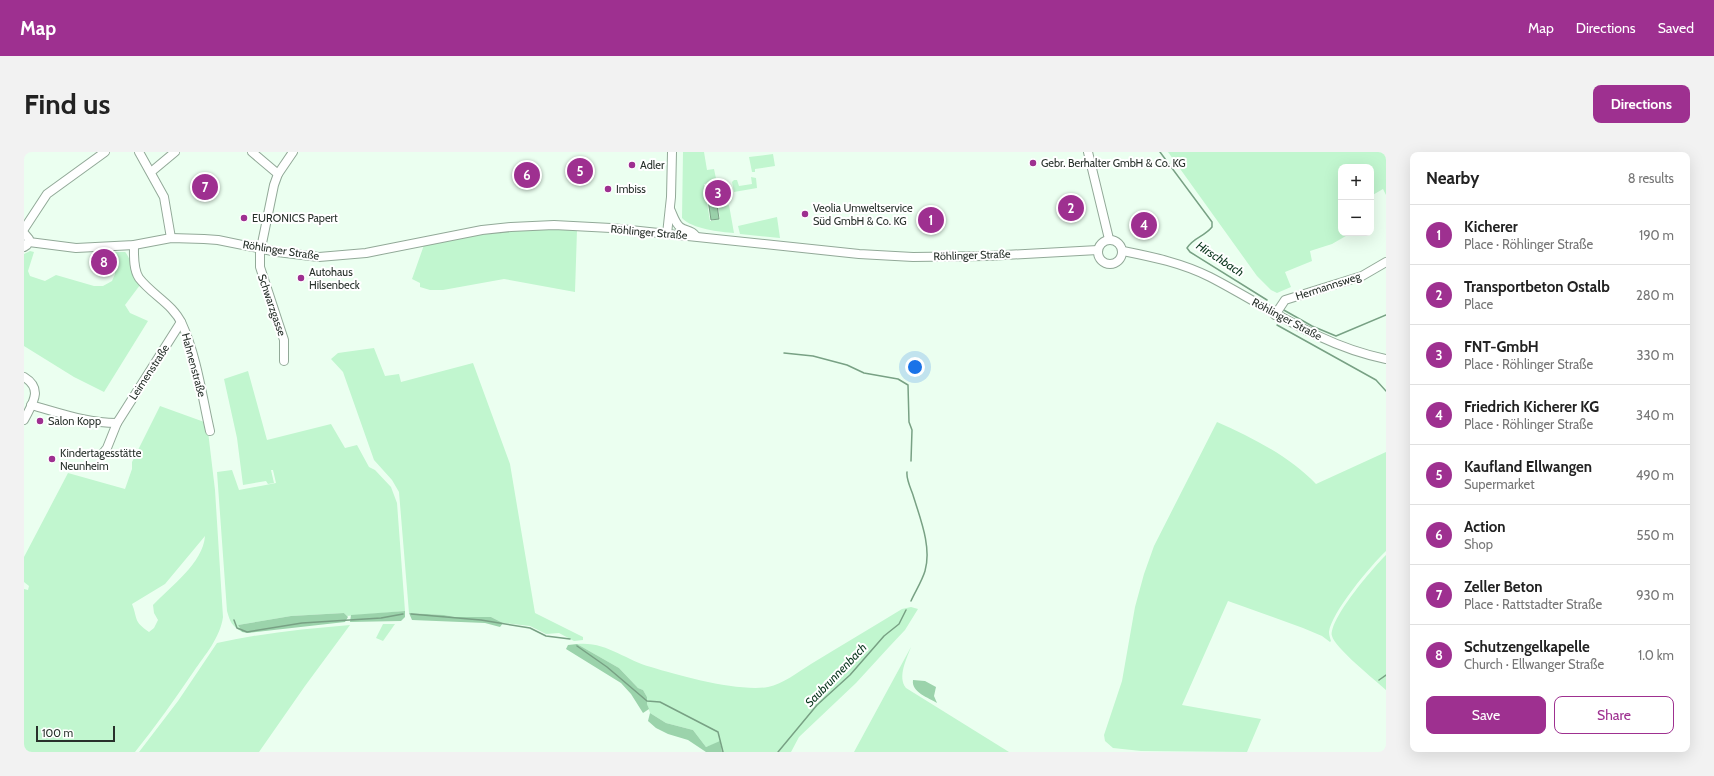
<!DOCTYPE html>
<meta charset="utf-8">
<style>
body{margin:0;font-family:Cabin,sans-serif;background:#f2f2f2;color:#222}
.controls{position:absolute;right:12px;top:12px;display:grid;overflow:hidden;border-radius:8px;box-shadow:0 4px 16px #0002}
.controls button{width:36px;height:36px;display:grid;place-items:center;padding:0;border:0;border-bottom:1px solid #e0e0e0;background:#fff;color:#222;font:20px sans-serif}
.scale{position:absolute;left:12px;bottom:10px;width:79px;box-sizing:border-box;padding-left:4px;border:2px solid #28312b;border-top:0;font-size:11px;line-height:14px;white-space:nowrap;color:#28312b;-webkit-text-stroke:3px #fff;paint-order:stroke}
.you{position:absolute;left:891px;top:215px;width:14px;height:14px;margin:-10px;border:3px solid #fff;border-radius:50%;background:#1a73e8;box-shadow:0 0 0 6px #1a73e833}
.badge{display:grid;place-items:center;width:26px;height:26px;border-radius:50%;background:#9e3090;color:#fff;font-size:13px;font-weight:700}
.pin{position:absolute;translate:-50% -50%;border:2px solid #fff;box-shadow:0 1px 4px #0006}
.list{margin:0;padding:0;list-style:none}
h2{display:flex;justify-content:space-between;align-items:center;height:52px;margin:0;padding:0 16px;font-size:17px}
h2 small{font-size:13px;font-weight:400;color:#767676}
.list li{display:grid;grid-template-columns:26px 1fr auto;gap:12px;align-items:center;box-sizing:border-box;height:60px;padding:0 16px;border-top:1px solid #e0e0e0}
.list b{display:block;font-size:15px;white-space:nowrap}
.list p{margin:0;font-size:13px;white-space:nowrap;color:#767676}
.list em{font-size:13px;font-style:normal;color:#767676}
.actions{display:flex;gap:8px;padding:12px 16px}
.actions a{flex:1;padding:9px 0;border:1px solid #9e3090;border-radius:8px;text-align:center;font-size:14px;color:#9e3090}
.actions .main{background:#9e3090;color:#fff}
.map{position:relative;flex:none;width:1362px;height:600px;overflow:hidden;border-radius:8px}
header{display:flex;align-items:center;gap:24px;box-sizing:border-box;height:56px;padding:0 20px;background:#9e3090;color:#fff}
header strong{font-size:19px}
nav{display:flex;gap:22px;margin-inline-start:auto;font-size:14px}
.intro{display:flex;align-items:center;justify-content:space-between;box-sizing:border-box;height:96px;padding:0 24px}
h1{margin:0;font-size:28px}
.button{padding:10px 18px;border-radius:8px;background:#9e3090;color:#fff;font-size:14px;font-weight:700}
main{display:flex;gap:24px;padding:0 24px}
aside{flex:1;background:#fff;border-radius:8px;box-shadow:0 4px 16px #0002}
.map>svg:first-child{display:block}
.green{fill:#c1f6cf;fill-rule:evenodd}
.forest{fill:#9bd3ab}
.water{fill:#9ad1aa;stroke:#78a184}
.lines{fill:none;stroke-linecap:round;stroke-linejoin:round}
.stream{stroke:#78a184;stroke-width:1.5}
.minor-casing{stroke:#92a998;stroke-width:10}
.minor{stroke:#fff;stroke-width:8}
.poi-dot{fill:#9e3090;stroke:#fff;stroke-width:1.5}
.labels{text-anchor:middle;stroke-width:4;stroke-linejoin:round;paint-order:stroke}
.poi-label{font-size:11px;fill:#28312b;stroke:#fff;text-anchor:start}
.street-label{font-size:11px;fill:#28312b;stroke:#fff}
.water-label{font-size:12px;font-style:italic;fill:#09351c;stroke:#fff}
</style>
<header>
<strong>Map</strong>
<nav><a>Map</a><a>Directions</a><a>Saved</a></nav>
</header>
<div class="intro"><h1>Find us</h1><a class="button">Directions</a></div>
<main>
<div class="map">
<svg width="1362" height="600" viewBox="0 0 1362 600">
<rect width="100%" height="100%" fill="#ebfff0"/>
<!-- green -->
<g class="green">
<path d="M659,0H680L683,18L690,17L694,36L688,38L687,31L680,32L686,69L696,67L694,55L705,53L710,81C696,80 668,77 658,66Z"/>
<path d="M1144,0H1362V43L1359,37L1347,44V15H1317V81H1327L1308,92L1286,99L1288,109L1261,120L1267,135L1253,141L1247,138L1233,124Z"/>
<path d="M749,2L751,14L731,17V20H728L725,5Z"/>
<path d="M727,25L732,26L733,36L710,40L708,30L710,28H713L715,34L728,32Z"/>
<path d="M753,65L756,86L716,82L714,74Z"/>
<path d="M516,77L553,78L551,140L480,127L419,138H406L396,135V131L388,127L400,93L467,81Z"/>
<path d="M6,99L10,100L4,119L6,124L21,129L32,123L70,134H79L88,129L91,122L90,100H101C105,103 113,126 116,133L101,153L106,161L124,169L80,240L50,225L0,194V102Z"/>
<path d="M350,196L361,224L375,222L377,230L449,211L486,312L511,461L559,485V488L550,489L535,481L522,482L506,474L479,471L467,465H431L420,463L385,461L375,340L368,328L350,308L319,220L307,207L314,201Z"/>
<path d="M224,219L243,288L307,272L321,296L333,293L345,315L351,318L367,335L373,351L381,459L323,464L320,461L267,464L214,473L218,480C208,474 206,470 203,459L193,320L208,318L215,338L252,331L249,318H247L250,331L244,332L242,329L219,333L213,286L200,227Z"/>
<path d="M136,254L183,271L191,338L199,465C196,486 181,503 170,519C151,547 132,574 111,600H0V437L4,438L5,434L0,430V405L44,321L101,337L108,317V310ZM181,384C179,411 147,434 129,453L130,461L134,468L130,476L125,480C109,469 114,467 108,452L141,432Z"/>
<path d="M1193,270C1229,286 1265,304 1292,332L1362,300V399C1347,413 1307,461 1305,480C1305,483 1306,486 1307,489L1306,490L1298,484L1279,476L1204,449L1158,553L1237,567L1223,600L1117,599L1089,596L1081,589L1080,583L1098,529L1111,455L1120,422L1130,394Z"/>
<path d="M1362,403V538C1352,529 1310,495 1308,484C1305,467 1349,416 1362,403Z"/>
<path d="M887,455L894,457L881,478L865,495L832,531L775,585L767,600H698L696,590L682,595L669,578L642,571L626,561L623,552V545L619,538L614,536L595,516L553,492C582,489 601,508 627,515C656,524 715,540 744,535C759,532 774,520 787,512C817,494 848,475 878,457Z"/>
<path d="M359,472H371L359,489L352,486Z"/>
<path d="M326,473L281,534L235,600H115L154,549L193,491C237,481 281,477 326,473Z"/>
<path d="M887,495C883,506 873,525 882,536L985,600H830Z"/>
</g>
<!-- forest -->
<g class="forest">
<path d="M381,459V465L377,469L326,470L327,463Z"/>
<path d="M320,461L324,465L321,470L224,481L218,480L214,473L267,464Z"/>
<path d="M385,461L420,463L431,465H467L479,471L476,475L461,471L388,468Z"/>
<path d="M553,492L595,516L614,536L619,538L623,545V552L625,557L619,561L607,542L597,531L542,497L544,493Z"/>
<path d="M889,528L901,529L912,535L910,544L913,551C905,546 887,540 889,528Z"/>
<path d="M626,561L642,571L669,578L682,595L696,589L698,600H682L664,588L644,582L632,576L624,569Z"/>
</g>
<!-- water -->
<path class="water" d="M692,46L695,67L687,68L684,47Z"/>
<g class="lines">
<!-- stream -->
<g class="stream">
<path d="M1136,0L1188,70V75C1180,85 1170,85 1163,96L1166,100L1243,148"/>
<path d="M1258,157L1288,174L1312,184L1362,163"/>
<path d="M1253,173L1352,228L1362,239"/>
<path d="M760,201L789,204L823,213L840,221L874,227L884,233L885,270L888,278L887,309"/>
<path d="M883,320C882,327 887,337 889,343C896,366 908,395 901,419C898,429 891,440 887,449"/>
<path d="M387,462L457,468L506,476L522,484L546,487"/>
<path d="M210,468L213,476L223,480L278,471L357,466L379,462"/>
<path d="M553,494L583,515L623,549L636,550L694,580L699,600"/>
<path d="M1355,528L1362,523"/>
<path d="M754,600L793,553L826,523L860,484L875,472L882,458"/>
</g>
<defs>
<g id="minor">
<path d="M115,0L140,45L147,86"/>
<path d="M228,0L254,22"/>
<path d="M1064,0L1085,87"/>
<path d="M127,20L151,0"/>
<path d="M646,57C649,63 651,71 656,75C661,79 667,78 671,83"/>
<path d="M0,77L23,42L81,0"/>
<path d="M0,81L5,87L3,93L0,95"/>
<path d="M643,82L647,45L648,0"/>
<circle cx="1086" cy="100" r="12"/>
<path d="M5,90L52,96L110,93L147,86L180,87L194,88L253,100L295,105L342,101L458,78L487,75L530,73L587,76L835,102L889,105L963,104L1074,98"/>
<path d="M110,93C110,103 109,117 115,126C128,143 149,152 158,172C173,205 178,244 186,279"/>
<path d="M1099,99C1129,105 1158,111 1186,125C1244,155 1296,194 1362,207"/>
<path d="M1251,163L1261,148L1338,124L1362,110"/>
<path d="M260,209V188L236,115V101L250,33L254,22L269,0"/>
<path d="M0,225C20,237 8,252 0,268"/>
<path d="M7,253C36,261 63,271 93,271L157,170"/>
<path d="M79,301L83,296L93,271"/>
</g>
</defs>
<!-- minor casing -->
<use href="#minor" class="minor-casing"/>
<!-- minor -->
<use href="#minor" class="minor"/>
</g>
<!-- markers -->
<g class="poi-dot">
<circle cx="1009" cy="11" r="4"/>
<circle cx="608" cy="13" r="4"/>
<circle cx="584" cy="37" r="4"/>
<circle cx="781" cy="62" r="4"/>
<circle cx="220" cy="66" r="4"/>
<circle cx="277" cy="126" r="4"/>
<circle cx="16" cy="269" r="4"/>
<circle cx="28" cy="307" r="4"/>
</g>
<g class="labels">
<!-- poi labels -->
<g class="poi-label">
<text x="1017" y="15">Gebr. Berhalter GmbH &amp; Co. KG</text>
<text x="616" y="17">Adler</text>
<text x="592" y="41">Imbiss</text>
<text x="789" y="60">Veolia Umweltservice<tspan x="789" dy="13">Süd GmbH &amp; Co. KG</tspan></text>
<text x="228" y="70">EURONICS Papert</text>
<text x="285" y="124">Autohaus<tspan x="285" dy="13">Hilsenbeck</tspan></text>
<text x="24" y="273">Salon Kopp</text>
<text x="36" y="305">Kindertagesstätte<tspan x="36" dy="13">Neunheim</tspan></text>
</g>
<!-- street labels -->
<g class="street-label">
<text transform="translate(625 80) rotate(5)" y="4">Röhlinger Straße</text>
<text transform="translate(257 98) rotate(9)" y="4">Röhlinger Straße</text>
<text transform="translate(948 103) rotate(-2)" y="4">Röhlinger Straße</text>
<text transform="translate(1304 134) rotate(-18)" y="4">Hermannsweg</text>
<text transform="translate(248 153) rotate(71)" y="4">Schwarzgasse</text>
<text transform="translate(1263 167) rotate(28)" y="4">Röhlinger Straße</text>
<text transform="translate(170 213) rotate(75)" y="4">Hahnenstraße</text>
<text transform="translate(125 220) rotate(-57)" y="4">Leimenstraße</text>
</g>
<!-- water labels -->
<g class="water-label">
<text transform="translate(1196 107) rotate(33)" y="4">Hirschbach</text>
<text transform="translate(812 523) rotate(-46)" y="4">Saubrunnenbach</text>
</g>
</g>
</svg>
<div class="controls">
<button>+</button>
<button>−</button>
</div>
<div class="scale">100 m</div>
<div class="you"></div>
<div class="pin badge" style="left:907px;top:68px">1</div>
<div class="pin badge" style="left:1047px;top:56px">2</div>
<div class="pin badge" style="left:694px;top:41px">3</div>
<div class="pin badge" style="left:1120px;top:73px">4</div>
<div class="pin badge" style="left:556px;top:19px">5</div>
<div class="pin badge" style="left:503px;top:23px">6</div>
<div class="pin badge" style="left:181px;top:35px">7</div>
<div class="pin badge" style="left:80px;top:110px">8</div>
</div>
<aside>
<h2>Nearby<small>8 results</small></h2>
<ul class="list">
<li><span class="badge">1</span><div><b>Kicherer</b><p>Place · Röhlinger Straße</p></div><em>190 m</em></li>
<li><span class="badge">2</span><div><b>Transportbeton Ostalb</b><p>Place</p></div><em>280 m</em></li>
<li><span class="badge">3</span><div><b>FNT-GmbH</b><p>Place · Röhlinger Straße</p></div><em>330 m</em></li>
<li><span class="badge">4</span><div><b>Friedrich Kicherer KG</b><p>Place · Röhlinger Straße</p></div><em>340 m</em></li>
<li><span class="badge">5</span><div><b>Kaufland Ellwangen</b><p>Supermarket</p></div><em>490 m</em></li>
<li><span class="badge">6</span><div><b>Action</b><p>Shop</p></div><em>550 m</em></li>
<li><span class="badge">7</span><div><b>Zeller Beton</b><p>Place · Rattstadter Straße</p></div><em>930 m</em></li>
<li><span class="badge">8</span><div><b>Schutzengelkapelle</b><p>Church · Ellwanger Straße</p></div><em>1.0 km</em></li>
</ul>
<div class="actions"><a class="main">Save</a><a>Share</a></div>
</aside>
</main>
